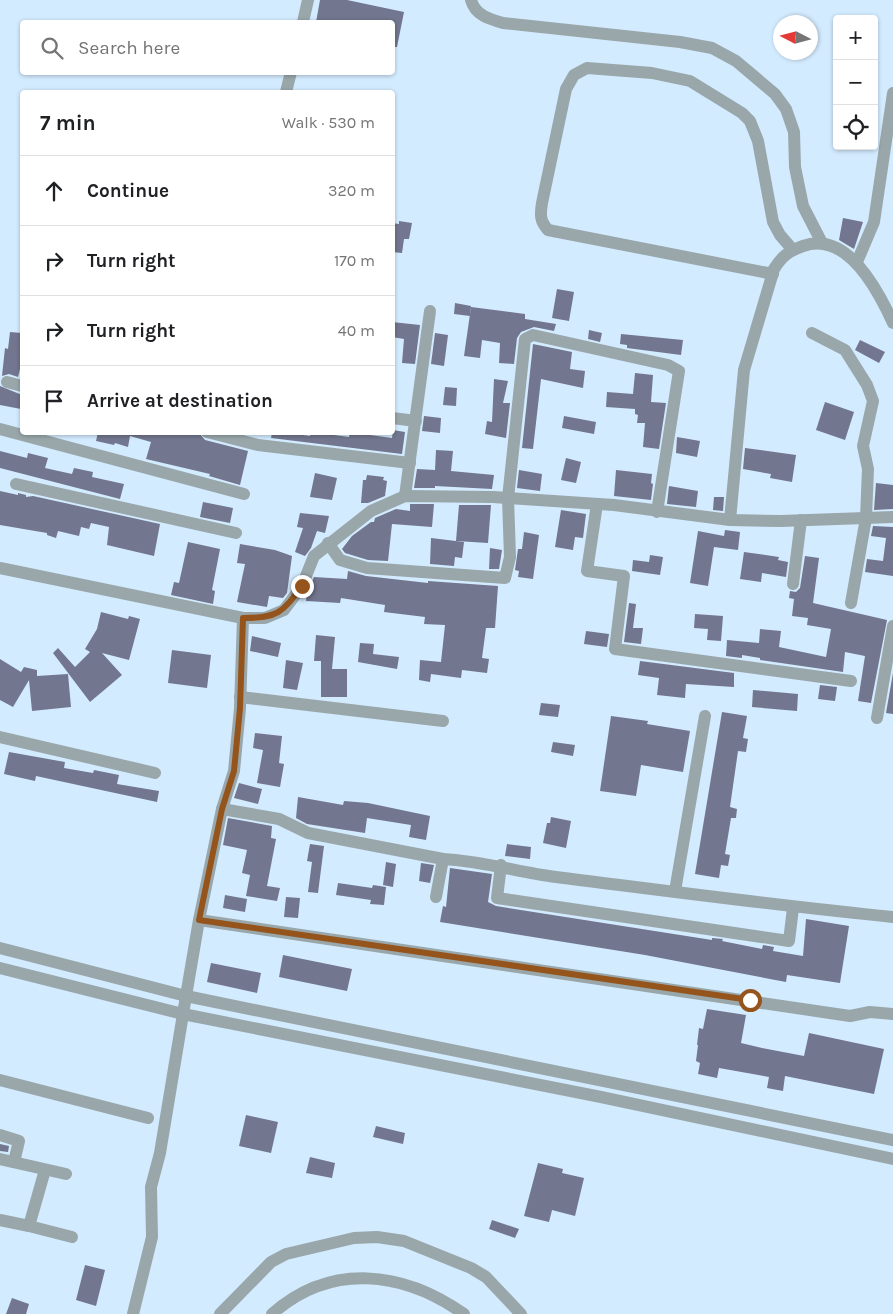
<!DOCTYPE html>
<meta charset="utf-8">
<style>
body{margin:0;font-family:Karla,sans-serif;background:#f6f6f6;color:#202124}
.controls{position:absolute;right:15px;top:15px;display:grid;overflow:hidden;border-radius:5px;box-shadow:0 1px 4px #0004}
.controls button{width:45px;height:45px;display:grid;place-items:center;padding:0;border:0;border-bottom:1px solid #e0e0e0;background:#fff;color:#202124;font:25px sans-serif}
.compass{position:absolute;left:773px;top:15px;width:45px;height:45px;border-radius:50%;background:#fff;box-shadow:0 1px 4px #0004;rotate:276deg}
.stop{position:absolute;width:15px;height:15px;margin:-11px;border:4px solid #94541c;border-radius:50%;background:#fff}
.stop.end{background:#94541c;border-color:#fff;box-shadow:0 1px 5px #0008}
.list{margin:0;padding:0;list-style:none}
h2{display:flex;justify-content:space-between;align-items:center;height:65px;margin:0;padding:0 20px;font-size:21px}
h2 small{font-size:16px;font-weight:400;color:#757577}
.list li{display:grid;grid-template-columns:32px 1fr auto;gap:15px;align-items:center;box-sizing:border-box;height:70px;padding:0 20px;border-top:1px solid #e0e0e0}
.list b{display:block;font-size:19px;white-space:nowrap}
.list em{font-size:16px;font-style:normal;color:#757577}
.icon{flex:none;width:28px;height:28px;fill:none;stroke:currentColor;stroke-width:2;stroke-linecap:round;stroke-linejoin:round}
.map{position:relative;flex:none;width:893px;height:1314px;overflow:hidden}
.search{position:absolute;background:#fff;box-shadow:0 1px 4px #0004;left:20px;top:20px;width:375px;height:55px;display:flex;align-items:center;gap:12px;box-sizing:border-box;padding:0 18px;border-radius:5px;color:#757577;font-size:19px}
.panel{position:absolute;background:#fff;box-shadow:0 1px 4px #0004;left:20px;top:90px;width:375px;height:345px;border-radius:5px}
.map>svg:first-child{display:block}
.building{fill:#72768e}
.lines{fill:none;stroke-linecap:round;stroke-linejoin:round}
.minor{stroke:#99a7aa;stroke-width:12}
.route{stroke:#94541c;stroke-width:6}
</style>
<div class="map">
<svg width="893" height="1314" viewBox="0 0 893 1314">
<rect width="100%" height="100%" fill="#d3ebff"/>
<!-- building -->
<g class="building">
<path d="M320,0H347L404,12L397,47H392V22H316Z"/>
<path d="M843,218L863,222L854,249L839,240Z"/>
<path d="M399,221L412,223L409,239H404L402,253L392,252V223L399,224Z"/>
<path d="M557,289L574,292L569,321L552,318Z"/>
<path d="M455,303L471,306L470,316L454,314Z"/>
<path d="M471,307L525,314V319L556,324L554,331L534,327L521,332L517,338L514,364L499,363L500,343L482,340L480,358L464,356Z"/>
<path d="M392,322L420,325L415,364L402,363L404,339L392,337Z"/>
<path d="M589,330L602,333L600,342L588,339Z"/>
<path d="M10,332L22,333V361L18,377L9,374L2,376L5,348L8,349Z"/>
<path d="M435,333L448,335L444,366L431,364Z"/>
<path d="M621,334L683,340L681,355L627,348V345L620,344Z"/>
<path d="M860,340L885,352L879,363L855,350Z"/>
<path d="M533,344L572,352L570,369L585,371L583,388L541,379L533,449L522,448Z"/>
<path d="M635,373L653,375L651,402L666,403L659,449L643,447L645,423H637L638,415L635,414V409L606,407L607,392L633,394Z"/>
<path d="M494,379L508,381L503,403H510L506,438L485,434L487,421L492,422Z"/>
<path d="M0,386L22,395L21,409L0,405Z"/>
<path d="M445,387L457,388L456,406L443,405Z"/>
<path d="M825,402L854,412L845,440L816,430Z"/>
<path d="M424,416L441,418L440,433L422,431Z"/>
<path d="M564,416L596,422L594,434L562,428Z"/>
<path d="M393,430L405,432L402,454L271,438L272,433L281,434L282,432L310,436L311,432L349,437L350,432H370V435L392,438Z"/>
<path d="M98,432L199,433L205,440L248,451L240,485L209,476L210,474L146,459L151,442L130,436L128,447L115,443L114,445L96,441Z"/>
<path d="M677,437L700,441L697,457L676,453Z"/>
<path d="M745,448L796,455L792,482L770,478L771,474L743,469Z"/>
<path d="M436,450L453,451L451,471L494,475L492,489L435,486V488H414L417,469L435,470Z"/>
<path d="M0,451L27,458L28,453L48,458L45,468L72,474L74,468L93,472L92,477L124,484L120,499L0,468Z"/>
<path d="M566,458L581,462L576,483L561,480Z"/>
<path d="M519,470L542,474L540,491L517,488Z"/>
<path d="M616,470L652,474L651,483L653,484L651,500L614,496Z"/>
<path d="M315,473L337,478L332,500L310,497Z"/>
<path d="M367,475L384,477L383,480L387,481L385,496L368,503H361L363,480H366Z"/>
<path d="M876,483L893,485V509L874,510Z"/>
<path d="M669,486L698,491L696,507L667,504Z"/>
<path d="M0,491L18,495V493L26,495V497L33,496L160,524L154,556L107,545L109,527L91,523L89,529L81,527L79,536L58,531L56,538L47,535V533L0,525Z"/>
<path d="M714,497H724L723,511L713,510Z"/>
<path d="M203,502L233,508L230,523L200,517Z"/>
<path d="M410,504H434L432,527L392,524L388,561L368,560L345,553L342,549L352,536L371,522H374L375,518L396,509L410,511Z"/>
<path d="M459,505H491L488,543L456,541Z"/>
<path d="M561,510L586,514L583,538L575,537L573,550L555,547Z"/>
<path d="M300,513L329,516L325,533L317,531L311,548L305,556L295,552L303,528L297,527Z"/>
<path d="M873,526L893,527V576L865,572L867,559L883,561L886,538L871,536Z"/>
<path d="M725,530L740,532L738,550L714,547L708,586L690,583L698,531L724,536Z"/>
<path d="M524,532L539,535L533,579L518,577L519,571L515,570L518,549H522Z"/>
<path d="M431,538L464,542L462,558L455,557L454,566L430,564Z"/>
<path d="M188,542L220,549L212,590L215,591L213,604L171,595L174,582L179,583Z"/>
<path d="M240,544L275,550L292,556L287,593L283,598L269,596L267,607L237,602L245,564L237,563Z"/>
<path d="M490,548L502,550L499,569H489Z"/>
<path d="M744,552L779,557L778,560L788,562L786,577L762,573L761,582L740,579Z"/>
<path d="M650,555L663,557L660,575L632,571L633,560L649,562Z"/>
<path d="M805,556L819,558L813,603L887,620L871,703L858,701L865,656L845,652L843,672L760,660V658L742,655V658L726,656L727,640L759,643L760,629L781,631L779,647L826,657L831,629L807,625L808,618L792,616L794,599L789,598L790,591L796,592L800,588Z"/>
<path d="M348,571L366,576L428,583V581L498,586L495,628H486L482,658L489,659L487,673L462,670L461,678L431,674L430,682L419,680L420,660L441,662L445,625L424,624L425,617L384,612L385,605L341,598L340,603L306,601L307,593L314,577L347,579Z"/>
<path d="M629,603L636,604L633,628H643L641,644L624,642Z"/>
<path d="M101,612L128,619L129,616L140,619L129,660L102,653L122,675L90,702L53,653L58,648L75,667L90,652L85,649L97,629Z"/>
<path d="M695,614L723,616L721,641L707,640L708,629L694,628Z"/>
<path d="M586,631L609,634L607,647L584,644Z"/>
<path d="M316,635L335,637L332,669H347V697H321V661H314Z"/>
<path d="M252,636L281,643L278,657L250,651Z"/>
<path d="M360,643L374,644L373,654L399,657L397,669L358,662Z"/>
<path d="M172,650L211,655L207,688L168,683Z"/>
<path d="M0,659L21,672L24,667L37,670V676L68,674L71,707L32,711L29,680L13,707L0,700Z"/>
<path d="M286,660L303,663L297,690L283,688Z"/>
<path d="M640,661L734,673V687L686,684L685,698L657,695L659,678L638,675Z"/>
<path d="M893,673V714L886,713Z"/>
<path d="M820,685L837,687L835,701L818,699Z"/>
<path d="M753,690L798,694L797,711L752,707Z"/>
<path d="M541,703L560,705L558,717L539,715Z"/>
<path d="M722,712L747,716L743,738L748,739L746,752L738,751L730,807L737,809L736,818H731L725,854L730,855L728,866L721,865L719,878L695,874Z"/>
<path d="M611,716L648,721L647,724L690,731L683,772L641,765L636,796L600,791Z"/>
<path d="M255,733L282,736L279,763L284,764L280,787L257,783L263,750L253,748Z"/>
<path d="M553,742L575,745L573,756L551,752Z"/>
<path d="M9,752L65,762L64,768L93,773L94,770L119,775L117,784L159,791L157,802L36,776L35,781L4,774Z"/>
<path d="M239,783L262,789L258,804L234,798Z"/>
<path d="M298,797L343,805L344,801L368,803L430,816L426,840L409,837L411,825L367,818L365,833L307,824L296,818Z"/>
<path d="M551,817L571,821L566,848L543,843L547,823H550Z"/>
<path d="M228,818L272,826L271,838L276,839L267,886L280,888L277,901L246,896L250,875L242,873L247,850L223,845Z"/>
<path d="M310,844L324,846L318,893L308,892L312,862L307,861Z"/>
<path d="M507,844L531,847L530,859L505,856Z"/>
<path d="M386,862L396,864L393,887L383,885Z"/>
<path d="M421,863L434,865L430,883L419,881Z"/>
<path d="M450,868L492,874L488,902L496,906L712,940V938L723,939L722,941L762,949L763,945L774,947L773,951L803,956L806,919L849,926L840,983L787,975L786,982L645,955L440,922L443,906L446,907Z"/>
<path d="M338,883L372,888L373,885L386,887L384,905L370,904L371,900L336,895Z"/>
<path d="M225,895L247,899L245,912L223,908Z"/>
<path d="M286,897L300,898L298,918L284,917Z"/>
<path d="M283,955L352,969L347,991L279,977Z"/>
<path d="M211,963L261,973L257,993L207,982Z"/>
<path d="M707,1009L746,1015L741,1043L762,1048L804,1056L809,1033L884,1049L874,1094L785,1076L783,1091L767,1088L769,1077L719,1068L717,1078L698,1074L700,1063L696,1061L698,1045H697L699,1028L703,1029Z"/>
<path d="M246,1115L278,1122L271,1153L239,1146Z"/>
<path d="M376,1126L405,1133L403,1144L373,1137Z"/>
<path d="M0,1144L9,1146L8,1152L0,1151Z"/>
<path d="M310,1157L335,1163L332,1178L306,1173Z"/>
<path d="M538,1163L563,1169L562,1173L584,1178L575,1216L552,1210L549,1222L524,1216Z"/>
<path d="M492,1220L519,1229L515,1238L489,1229Z"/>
<path d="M85,1265L105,1270L96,1306L76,1300Z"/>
<path d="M12,1298L29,1304L26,1314H6Z"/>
</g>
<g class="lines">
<!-- minor -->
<g class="minor">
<path d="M471,0C475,15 489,19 503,23L680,42L712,48L736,61L775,94L786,109L794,132L795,167L803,206L822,243"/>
<path d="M303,22L308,0"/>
<path d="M286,92L291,72"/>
<path d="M857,262L874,222L893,93"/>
<path d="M773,274L548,230C540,221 540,215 542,203L566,89L574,75L587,68L652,73L690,81L742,113L750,121L758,141L773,222L780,235L793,250"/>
<path d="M812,333L845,350L867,385L873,401L863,446L868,469L866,518L851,603"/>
<path d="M7,382L22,386"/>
<path d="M392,418L416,421"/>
<path d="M0,429L244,494"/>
<path d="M207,432L258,445L410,463"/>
<path d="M16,484L236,533"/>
<path d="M405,496L430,311"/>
<path d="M597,504L587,571L624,576L615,649L851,681"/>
<path d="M730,520L744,370L774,269C782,256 789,251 803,246C847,230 878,290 893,323"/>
<path d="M328,543L340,560L367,568L505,578L510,557L508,498L525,339L533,335L668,365L679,371L657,512"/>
<path d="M0,568L243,618H265L284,610L302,586L314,556L371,511L405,496L493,497L614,505L730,520L781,521L893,517"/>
<path d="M793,584L801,520"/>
<path d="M240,697L443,721"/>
<path d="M877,718L893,626"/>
<path d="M0,737L155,773"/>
<path d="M222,809L234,771L240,708L243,618"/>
<path d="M443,859C482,861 518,872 556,877C668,891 780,906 893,917"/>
<path d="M501,865L497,898L789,941L793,908"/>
<path d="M675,891L705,716"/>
<path d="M436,897L443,859L308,833L279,819L222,809L199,920L186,996L893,1140"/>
<path d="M199,920L850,1016L870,1012L893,1014"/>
<path d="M0,948L186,996L160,1153L151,1187L152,1237L133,1314"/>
<path d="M0,968L183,1014L601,1097L893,1159"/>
<path d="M0,1080L148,1118"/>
<path d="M0,1135L19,1141L14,1162"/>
<path d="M0,1159L66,1174"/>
<path d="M45,1170L29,1226L72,1237"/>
<path d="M0,1220L29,1226"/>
<path d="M220,1314L271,1262L286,1254L354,1238L377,1237L404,1241L471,1268L486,1277L521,1314"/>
<path d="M272,1314C331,1262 403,1271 464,1314"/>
</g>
</g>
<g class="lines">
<!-- route -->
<path class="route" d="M302,586C282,613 278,618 243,618L240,708L234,771L222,809L199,920L750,1000"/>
</g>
</svg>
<div class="controls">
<button>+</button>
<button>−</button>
<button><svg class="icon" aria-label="locate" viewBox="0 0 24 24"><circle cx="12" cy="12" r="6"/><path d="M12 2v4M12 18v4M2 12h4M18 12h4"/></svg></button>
</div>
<svg class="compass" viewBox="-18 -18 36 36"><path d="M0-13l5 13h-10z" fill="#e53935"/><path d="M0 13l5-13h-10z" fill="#757577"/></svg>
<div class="stop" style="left:750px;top:1000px"></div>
<div class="stop end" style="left:302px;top:586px"></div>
<div class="search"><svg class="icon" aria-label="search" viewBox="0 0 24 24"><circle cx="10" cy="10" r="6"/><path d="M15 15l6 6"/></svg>Search here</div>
<section class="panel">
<h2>7 min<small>Walk · 530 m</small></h2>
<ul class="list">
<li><svg class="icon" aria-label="ahead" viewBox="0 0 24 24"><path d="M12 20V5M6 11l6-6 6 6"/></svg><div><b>Continue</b></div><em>320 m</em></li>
<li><svg class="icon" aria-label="right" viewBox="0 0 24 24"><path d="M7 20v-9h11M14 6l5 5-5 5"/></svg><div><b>Turn right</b></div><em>170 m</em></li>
<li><svg class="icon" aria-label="right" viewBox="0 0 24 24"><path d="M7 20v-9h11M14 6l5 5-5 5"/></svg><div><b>Turn right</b></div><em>40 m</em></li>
<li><svg class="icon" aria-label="arrive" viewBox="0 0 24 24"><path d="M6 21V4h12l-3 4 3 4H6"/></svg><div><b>Arrive at destination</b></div></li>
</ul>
</section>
</div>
